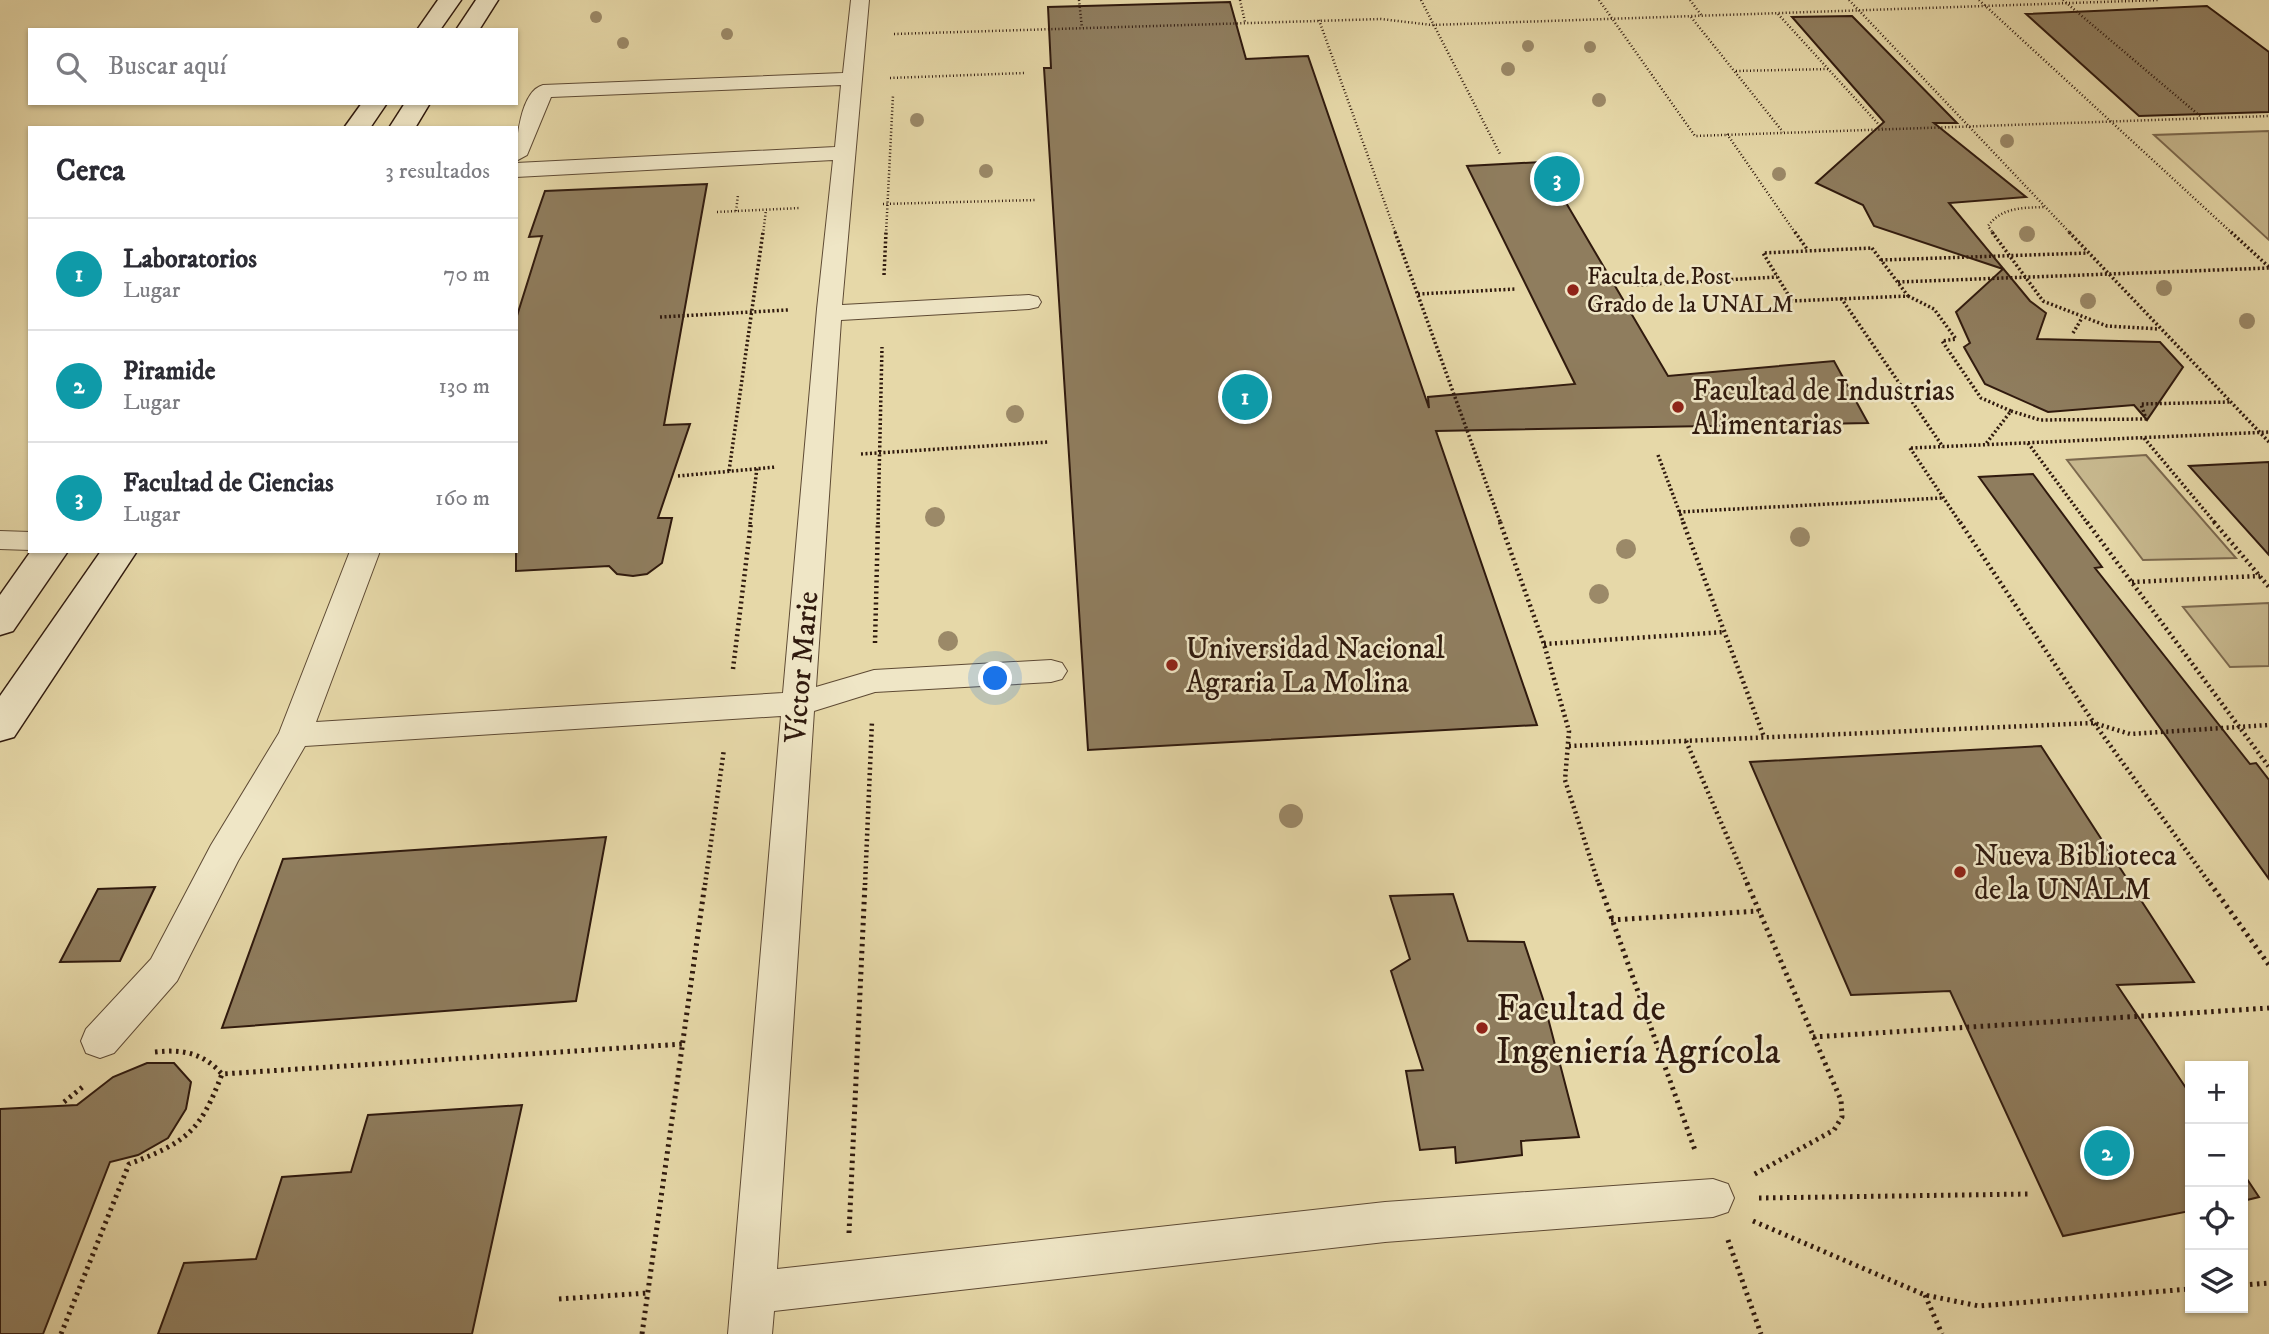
<!DOCTYPE html>
<html lang="es">
<meta charset="utf-8">
<style>
body{margin:0;font-family:"IM FELL DW Pica",serif;background:#f2f2f3;color:#2b2b33}
.controls{position:absolute;right:21px;bottom:21px;display:grid;overflow:hidden;border-radius:0px;box-shadow:0 2px 5px #0004}
.controls button{width:63px;height:63px;display:grid;place-items:center;padding:0;border:0;border-bottom:2px solid #e1e1e2;background:#fff;color:#2b2b33;font:35px sans-serif}
.you{position:absolute;left:996px;top:679px;width:24px;height:24px;margin:-18px;border:5px solid #fff;border-radius:50%;background:#1a73e8;box-shadow:0 0 0 10px #1a73e833}
.badge{display:grid;place-items:center;width:46px;height:46px;border-radius:50%;background:#8f2418;color:#fff;font-size:23px;font-weight:700}
.pin{position:absolute;translate:-50% -50%;border:4px solid #fff;box-shadow:0 2px 7px #0006}
.list{margin:0;padding:0;list-style:none}
h2{display:flex;justify-content:space-between;align-items:center;height:91px;margin:0;padding:0 28px;font-size:30px}
h2 small{font-size:23px;font-weight:400;color:#7c7c81}
.list li{display:grid;grid-template-columns:46px 1fr auto;gap:21px;align-items:center;box-sizing:border-box;height:112px;padding:0 28px;border-top:2px solid #e1e1e2}
.list b{display:block;font-size:26px;white-space:nowrap}
.list p{margin:0;font-size:23px;white-space:nowrap;color:#7c7c81}
.list em{font-size:23px;font-style:normal;color:#7c7c81}
.icon{flex:none;width:38px;height:38px;fill:none;stroke:currentColor;stroke-width:2;stroke-linecap:round;stroke-linejoin:round}
.map{position:relative;flex:none;width:2269px;height:1334px;overflow:hidden}
.search{position:absolute;background:#fff;box-shadow:0 2px 5px #0004;left:28px;top:28px;width:490px;height:77px;display:flex;align-items:center;gap:18px;box-sizing:border-box;padding:0 24px;border-radius:0px;color:#7c7c81;font-size:26px}
.panel{position:absolute;background:#fff;box-shadow:0 2px 5px #0004;left:28px;top:126px;width:490px;height:427px;border-radius:0px}
.map>svg:first-child{display:block}
.green{fill:#c7b88e;stroke:#7c694e;stroke-width:2}
.building{fill:#8f7d5e;stroke:#301a0e;stroke-width:2}
.lines{fill:none;stroke-linecap:round;stroke-linejoin:round}
.lane-casing{stroke:#5e4a34;stroke-width:2}
.secondary-casing{stroke:#301a0e;stroke-width:3}
.path-far3{stroke:#301a0e;stroke-width:2.5;stroke-dasharray:1 2.5;stroke-linecap:butt}
.path-far2{stroke:#301a0e;stroke-width:3.5;stroke-dasharray:2 2.5;stroke-linecap:butt}
.path-far1{stroke:#301a0e;stroke-width:4.5;stroke-dasharray:2 3.5;stroke-linecap:butt}
.path{stroke:#301a0e;stroke-width:5;stroke-dasharray:2.5 4.5;stroke-linecap:butt}
.lane{fill:#efe6c6;fill-rule:evenodd}
.secondary{fill:#efe6c6;fill-rule:evenodd}
.tree{fill:#9b8968}
.poi-dot{fill:#8f2418;stroke:#efe6c6;stroke-width:2.5}
.labels{text-anchor:middle;stroke-width:5;stroke-linejoin:round;paint-order:stroke}
.far-poi-label{font-size:24px;fill:#301a0e;stroke:#efe6c6;text-anchor:start}
.poi-label{font-size:30px;fill:#301a0e;stroke:#efe6c6;text-anchor:start}
.street-label{font-size:30px;fill:#301a0e;stroke:#efe6c6}
.near-poi-label{font-size:37px;fill:#301a0e;stroke:#efe6c6;text-anchor:start}
</style>
<div class="map">
<svg width="2269" height="1334" viewBox="0 0 2269 1334">
<rect width="100%" height="100%" fill="#e6d8a8"/>
<filter id="stains"><feTurbulence type="fractalNoise" baseFrequency=".00286" numOctaves="4"/><feColorMatrix values="0 0 0 0 .2 0 0 0 0 .09 0 0 0 0 .02 0 0 0 .5 -.17"/></filter>
<radialGradient id="worn" r=".72"><stop offset=".6" stop-color="#630" stop-opacity="0"/><stop offset="1" stop-color="#630" stop-opacity=".3"/></radialGradient>
<!-- green -->
<g class="green">
<path d="M2269,131V240L2154,135Z"/>
<path d="M2146,455L2236,558L2143,560L2067,460Z"/>
<path d="M2269,603V666L2230,667L2183,607Z"/>
</g>
<!-- building -->
<g class="building">
<path d="M1230,2L1246,59L1308,56L1429,408L1428,397L1575,384L1467,166L1542,162L1668,376L1834,361L1868,423L1436,431L1537,725L1088,750L1044,68H1051L1048,7Z"/>
<path d="M2207,6L2269,52V112L2139,116L2026,14Z"/>
<path d="M1852,16L1957,123H1934L2026,197L1949,203L2030,301L2046,313L2037,339L2160,342L2183,367L2147,420L2134,405L2048,412L1985,384L1964,347L1970,343L1956,312L2003,269L1874,226L1863,205L1816,183L1884,122L1792,17Z"/>
<path d="M707,184L664,425L690,424L658,518H672L662,563L647,574L633,576L617,574L609,566L516,571V319L542,236L529,237L545,191Z"/>
<path d="M2269,462V555L2189,466Z"/>
<path d="M2033,474L2102,567L2095,568L2250,764L2256,763L2269,780V879L1979,477Z"/>
<path d="M2041,746L2194,982L2117,985L2190,1094V1211L2063,1236L1950,991L1851,995L1750,762Z"/>
<path d="M606,837L576,1001L222,1028L283,859Z"/>
<path d="M155,887L120,961L60,962L98,889Z"/>
<path d="M1453,894L1468,941L1524,942L1543,999L1579,1137L1521,1141L1522,1155L1456,1163L1455,1147L1420,1150L1406,1071L1423,1070L1391,971L1410,959L1390,896Z"/>
<path d="M147,1063H174L191,1082L186,1109L168,1138L138,1155L110,1162L43,1334H0V1109L77,1105L113,1077Z"/>
<path d="M522,1105L472,1334H158L184,1263L256,1259L282,1177L351,1172L368,1115Z"/>
<path d="M2243,1173L2259,1197L2243,1201Z"/>
</g>
<g class="lines">
<defs>
<g id="lane">
<path d="M851,0H869L842,305L1029,295L1038,297L1041,302L1038,307L1029,309L841,320L816,687L874,670L1051,660L1062,663L1067,671L1062,679L1051,682L875,692L814,711L777,1269L1385,1202L1713,1179L1728,1184L1734,1198L1728,1212L1713,1217L1385,1242L774,1311L772,1334H728L781,716L305,746L238,861L177,981L114,1053L100,1058L86,1053L81,1041L86,1029L151,959L211,845L279,733L350,551H380L316,722L783,693L817,309L833,160L516,177V163L835,147L841,85L551,97L527,155L516,161C516,142 520,91 543,85L843,73Z"/>
<path d="M0,531L30,532V550L0,549Z"/>
</g>
<g id="secondary">
<path d="M438,0H461L440,30H417Z"/>
<path d="M476,0H498L479,30H456Z"/>
<path d="M362,103H387L370,128H344Z"/>
<path d="M405,103H430L415,128H389Z"/>
<path d="M31,551H68L13,631L0,635V595Z"/>
<path d="M101,551H137L14,737L0,741V696Z"/>
</g>
</defs>
<!-- lane casing -->
<use href="#lane" class="lane-casing"/>
<!-- secondary casing -->
<use href="#secondary" class="secondary-casing"/>
<!-- path-far3 -->
<g class="path-far3">
<path d="M1079,0L1082,28"/>
<path d="M1240,0L1245,22"/>
<path d="M1421,0L1500,154"/>
<path d="M1599,0L1695,136L2269,116"/>
<path d="M1690,0L1702,16"/>
<path d="M1849,0L2071,234"/>
<path d="M1979,0L2233,234"/>
<path d="M2063,0L2200,116"/>
<path d="M1778,14L1882,128"/>
<path d="M1691,17L1783,132"/>
<path d="M1319,20L1396,234"/>
<path d="M894,34L1381,19L1432,25L2159,0"/>
<path d="M1736,71L1828,69"/>
<path d="M890,78L1025,73"/>
<path d="M1727,134L1796,234"/>
<path d="M883,204L1036,200"/>
<path d="M736,211L738,195"/>
<path d="M717,212L800,208"/>
<path d="M763,234L766,210"/>
<path d="M886,234L893,95"/>
<path d="M1994,234L1988,226C2002,207 2022,208 2044,207"/>
</g>
<!-- path-far2 -->
<g class="path-far2">
<path d="M1395,232L1501,524"/>
<path d="M1795,232L1807,249"/>
<path d="M1992,232L2043,301L2107,326L2159,329"/>
<path d="M2069,232L2269,442"/>
<path d="M2231,232L2269,267"/>
<path d="M1872,248L1908,296L1792,301L1763,253Z"/>
<path d="M1881,260L2088,253"/>
<path d="M884,275L886,232"/>
<path d="M1898,282L2269,268"/>
<path d="M1637,285L1777,277"/>
<path d="M1418,294L1516,289"/>
<path d="M1908,296L1934,309L1956,339L1942,341L1981,398L2011,411L1985,445"/>
<path d="M1841,298L1943,447"/>
<path d="M660,317L788,310"/>
<path d="M2073,333L2082,318"/>
<path d="M2011,411L2040,420L2146,419L2141,404L2230,402"/>
<path d="M2144,438L2216,524"/>
<path d="M2028,443L2088,524"/>
<path d="M1910,448L1961,524"/>
<path d="M1911,448L2269,432"/>
<path d="M861,454L1049,442"/>
<path d="M1658,455L1684,524"/>
<path d="M729,471L763,232"/>
<path d="M678,476L776,467"/>
<path d="M1679,512L1942,498"/>
<path d="M750,524L757,468"/>
<path d="M878,524L882,347"/>
</g>
<!-- path-far1 -->
<g class="path-far1">
<path d="M1500,522L1544,644L1569,731L1565,780L1599,885"/>
<path d="M1683,522L1764,737"/>
<path d="M1960,522L2094,723L2211,885"/>
<path d="M2087,522L2269,767"/>
<path d="M2214,522L2269,587"/>
<path d="M2132,582L2260,576"/>
<path d="M875,643L878,522"/>
<path d="M1544,644L1724,632"/>
<path d="M733,669L751,522"/>
<path d="M1686,741L1748,885"/>
<path d="M1569,746L2094,723L2130,734L2269,725"/>
<path d="M705,885L724,749"/>
<path d="M865,885L872,721"/>
</g>
<!-- path -->
<g class="path">
<path d="M1599,883L1696,1153"/>
<path d="M1747,883L1841,1100L1842,1117L1834,1130L1753,1175"/>
<path d="M2210,883L2269,965"/>
<path d="M1611,920L1759,911"/>
<path d="M1813,1037L2269,1008"/>
<path d="M155,1052C183,1049 203,1053 222,1074L683,1044"/>
<path d="M64,1102L85,1085"/>
<path d="M1759,1198L2028,1194"/>
<path d="M1753,1221L1925,1295L1979,1306L2190,1289"/>
<path d="M849,1233L865,883"/>
<path d="M1728,1240L1761,1334"/>
<path d="M2243,1285L2269,1283"/>
<path d="M1925,1295L1942,1334"/>
<path d="M559,1299L648,1293"/>
<path d="M61,1334L129,1164C187,1142 200,1132 222,1074"/>
<path d="M642,1334L705,883"/>
</g>
<!-- lane -->
<use href="#lane" class="lane"/>
<!-- secondary -->
<use href="#secondary" class="secondary"/>
</g>
<!-- trees -->
<g class="tree">
<circle cx="596" cy="17" r="6"/>
<circle cx="727" cy="34" r="6"/>
<circle cx="623" cy="43" r="6"/>
<circle cx="1528" cy="46" r="6"/>
<circle cx="1590" cy="47" r="6"/>
<circle cx="1508" cy="69" r="7"/>
<circle cx="1599" cy="100" r="7"/>
<circle cx="917" cy="120" r="7"/>
<circle cx="2007" cy="141" r="7"/>
<circle cx="986" cy="171" r="7"/>
<circle cx="1779" cy="174" r="7"/>
<circle cx="2027" cy="234" r="8"/>
<circle cx="2164" cy="288" r="8"/>
<circle cx="2088" cy="301" r="8"/>
<circle cx="2247" cy="321" r="8"/>
<circle cx="1015" cy="414" r="9"/>
<circle cx="935" cy="517" r="10"/>
<circle cx="1800" cy="537" r="10"/>
<circle cx="1626" cy="549" r="10"/>
<circle cx="1599" cy="594" r="10"/>
<circle cx="948" cy="641" r="10"/>
<circle cx="1291" cy="816" r="12"/>
</g>
<!-- markers -->
<g class="poi-dot">
<circle cx="1573" cy="290" r="7"/>
<circle cx="1678" cy="407" r="7"/>
<circle cx="1172" cy="665" r="7"/>
<circle cx="1960" cy="872" r="7"/>
<circle cx="1482" cy="1028" r="7"/>
</g>
<g class="labels">
<!-- far-poi labels -->
<g class="far-poi-label">
<text x="1587" y="284">Faculta de Post<tspan x="1587" dy="28">Grado de la UNALM</tspan></text>
</g>
<!-- poi labels -->
<g class="poi-label">
<text x="1692" y="400">Facultad de Industrias<tspan x="1692" dy="34">Alimentarias</tspan></text>
<text x="1186" y="658">Universidad Nacional<tspan x="1186" dy="34">Agraria La Molina</tspan></text>
<text x="1974" y="865">Nueva Biblioteca<tspan x="1974" dy="34">de la UNALM</tspan></text>
</g>
<!-- street labels -->
<g class="street-label">
<text transform="translate(801 667) rotate(-85)" y="10">Víctor Marie</text>
</g>
<!-- near-poi labels -->
<g class="near-poi-label">
<text x="1496" y="1020">Facultad de<tspan x="1496" dy="43">Ingeniería Agrícola</tspan></text>
</g>
</g>
<rect width="100%" height="100%" filter="url(#stains)"/>
<rect width="100%" height="100%" fill="url(#worn)"/>
</svg>
<div class="controls">
<button>+</button>
<button>−</button>
<button><svg class="icon" aria-label="locate" viewBox="0 0 24 24"><circle cx="12" cy="12" r="6"/><path d="M12 2v4M12 18v4M2 12h4M18 12h4"/></svg></button>
<button><svg class="icon" aria-label="layers" viewBox="0 0 24 24"><path d="M12 4l9 5-9 5-9-5zM3 14l9 5 9-5"/></svg></button>
</div>
<div class="you"></div>
<div class="pin badge" style="left:1245px;top:397px;background:#0f9aa8">1</div>
<div class="pin badge" style="left:2107px;top:1153px;background:#0f9aa8">2</div>
<div class="pin badge" style="left:1557px;top:179px;background:#0f9aa8">3</div>
<div class="search"><svg class="icon" aria-label="search" viewBox="0 0 24 24"><circle cx="10" cy="10" r="6"/><path d="M15 15l6 6"/></svg>Buscar aquí</div>
<section class="panel">
<h2>Cerca<small>3 resultados</small></h2>
<ul class="list">
<li><span class="badge" style="background:#0f9aa8">1</span><div><b>Laboratorios</b><p>Lugar</p></div><em>70 m</em></li>
<li><span class="badge" style="background:#0f9aa8">2</span><div><b>Piramide</b><p>Lugar</p></div><em>130 m</em></li>
<li><span class="badge" style="background:#0f9aa8">3</span><div><b>Facultad de Ciencias</b><p>Lugar</p></div><em>160 m</em></li>
</ul>
</section>
</div>
